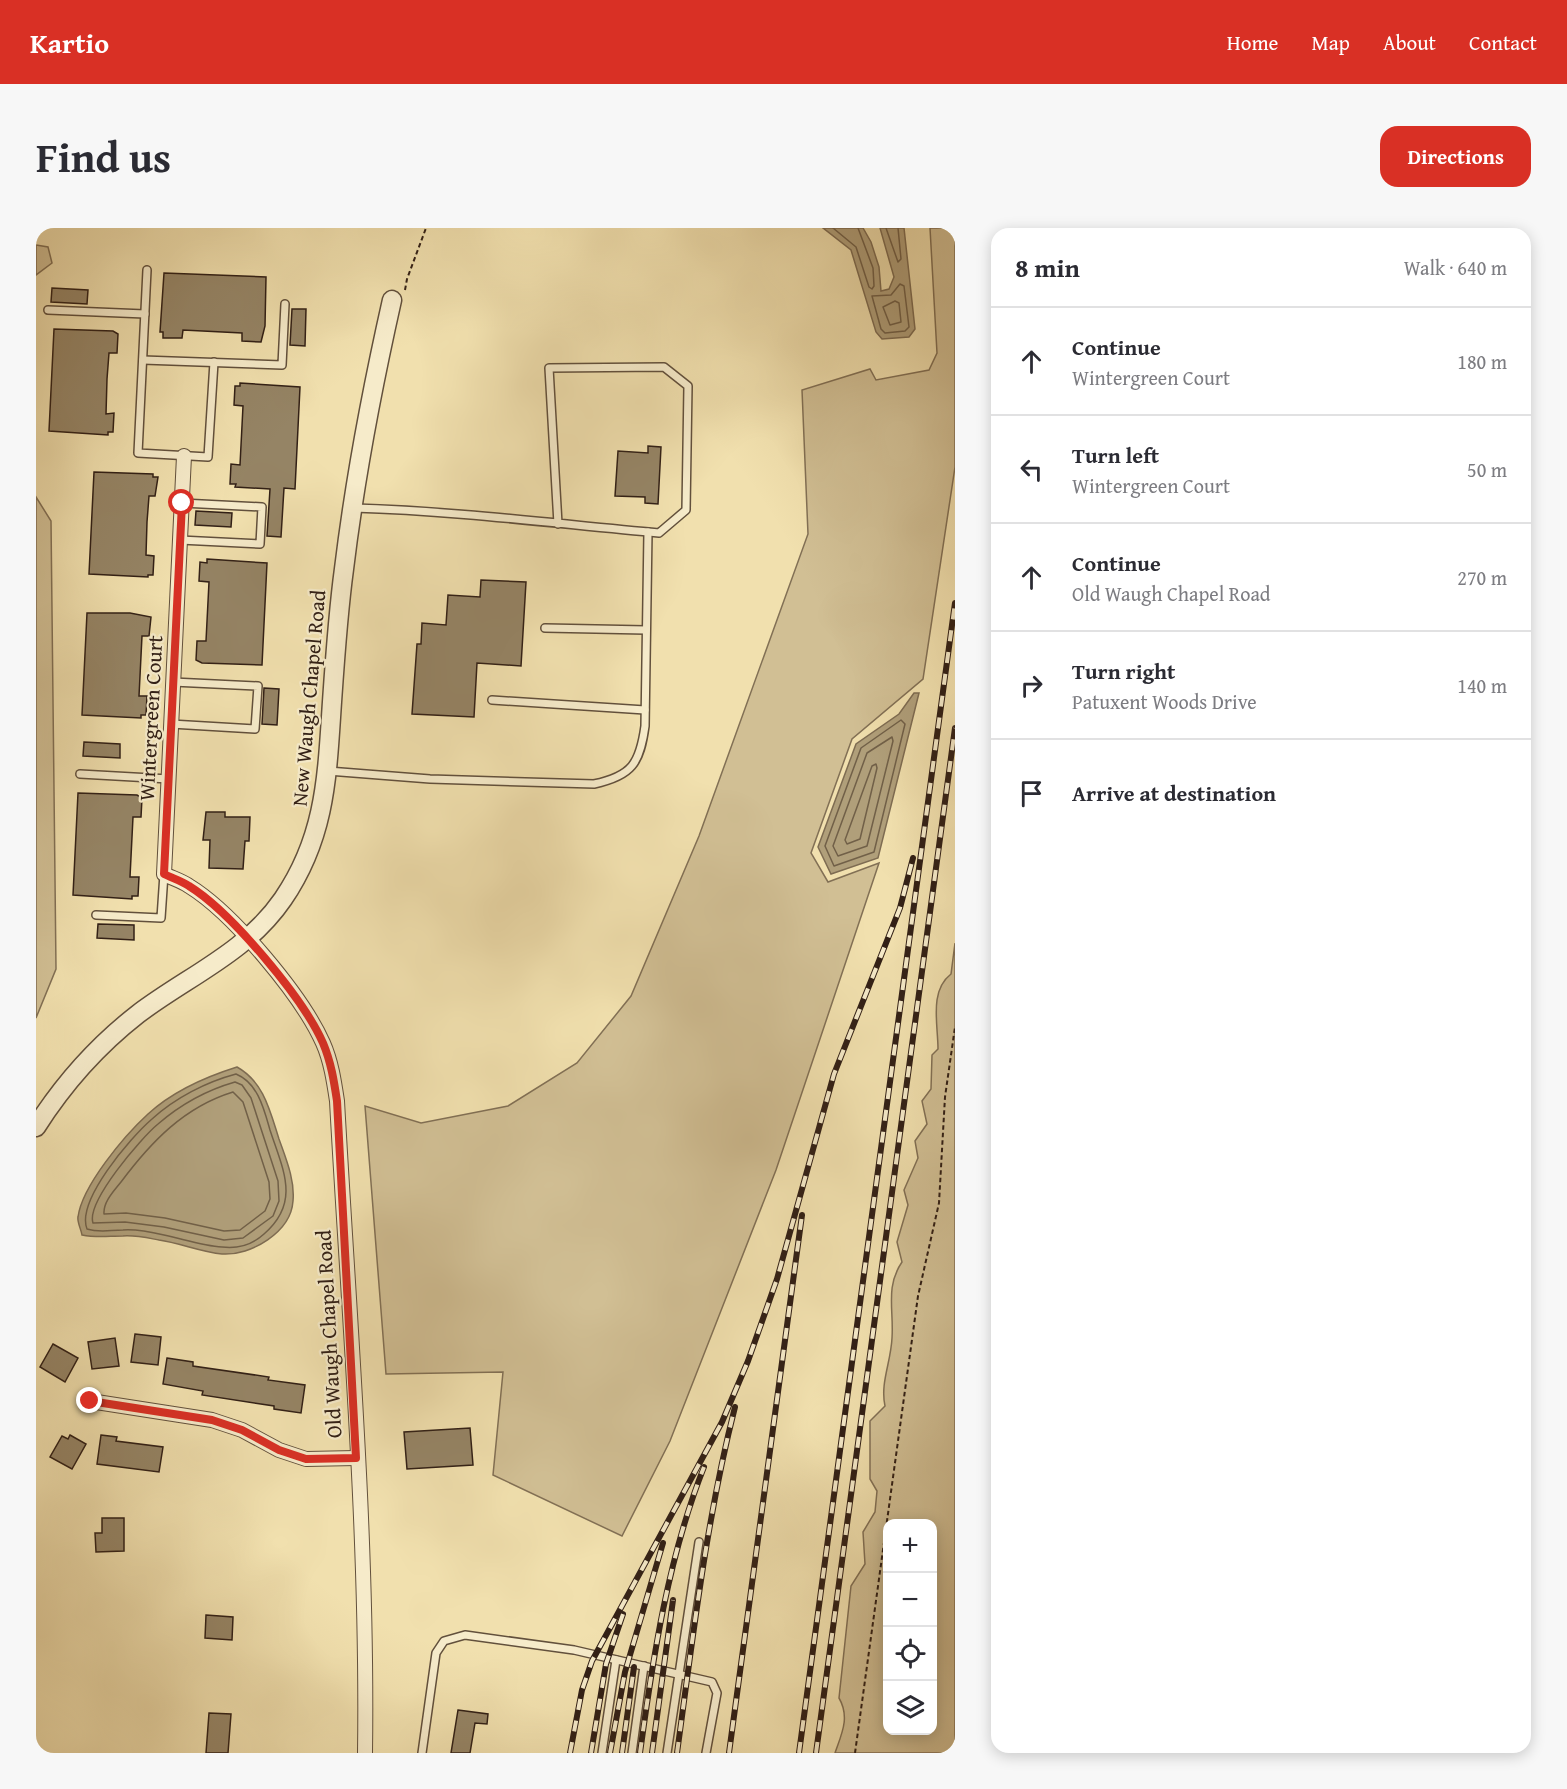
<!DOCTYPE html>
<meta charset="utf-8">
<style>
body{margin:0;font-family:"Gentium Book Plus",serif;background:#f7f7f7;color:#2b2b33}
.controls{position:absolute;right:18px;bottom:18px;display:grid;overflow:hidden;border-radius:12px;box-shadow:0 3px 15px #0003}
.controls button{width:54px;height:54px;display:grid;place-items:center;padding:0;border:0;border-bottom:2px solid #e1e1e2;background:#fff;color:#2b2b33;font:30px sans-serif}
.stop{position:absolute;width:18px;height:18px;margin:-14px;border:4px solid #d93025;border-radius:50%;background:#fff}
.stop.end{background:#d93025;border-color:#fff;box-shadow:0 2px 6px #0008}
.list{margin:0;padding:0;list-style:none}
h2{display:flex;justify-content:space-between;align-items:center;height:78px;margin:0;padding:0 24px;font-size:26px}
h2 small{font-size:20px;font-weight:400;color:#7c7c81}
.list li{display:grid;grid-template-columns:39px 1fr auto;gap:18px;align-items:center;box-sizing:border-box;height:108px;padding:0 24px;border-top:2px solid #e1e1e2}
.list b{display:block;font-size:22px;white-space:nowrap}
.list p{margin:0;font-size:20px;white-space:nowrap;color:#7c7c81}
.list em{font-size:20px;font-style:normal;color:#7c7c81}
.icon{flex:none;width:33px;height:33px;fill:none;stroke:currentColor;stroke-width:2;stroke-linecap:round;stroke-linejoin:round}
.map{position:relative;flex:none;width:919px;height:1525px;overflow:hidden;border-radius:18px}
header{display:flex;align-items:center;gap:36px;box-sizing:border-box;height:84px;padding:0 30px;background:#d93025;color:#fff}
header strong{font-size:28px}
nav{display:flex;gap:33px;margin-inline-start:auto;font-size:21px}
.intro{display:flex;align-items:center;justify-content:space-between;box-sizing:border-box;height:144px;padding:0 36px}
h1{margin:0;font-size:42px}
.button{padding:15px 27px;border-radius:18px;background:#d93025;color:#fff;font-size:21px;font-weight:700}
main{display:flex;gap:36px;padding:0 36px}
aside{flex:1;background:#fff;border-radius:18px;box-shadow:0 3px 15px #0003}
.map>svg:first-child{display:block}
.green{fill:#d1bf94;stroke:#827055;stroke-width:1.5;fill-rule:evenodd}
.water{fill:#b09f7a;stroke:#7e6c52;stroke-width:1.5}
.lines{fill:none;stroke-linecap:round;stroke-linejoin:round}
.shore{stroke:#716048;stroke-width:1.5}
.building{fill:#958465;stroke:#322016;stroke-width:1.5}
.service-casing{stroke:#62503c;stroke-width:10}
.minor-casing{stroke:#62503c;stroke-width:16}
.tertiary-casing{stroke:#62503c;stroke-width:21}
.path{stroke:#322016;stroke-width:2;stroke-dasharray:4.5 3;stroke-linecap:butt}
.service{stroke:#f6ebca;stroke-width:7}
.minor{stroke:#f6ebca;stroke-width:14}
.tertiary{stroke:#f6ebca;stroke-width:18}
.rail-casing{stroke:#322016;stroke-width:6}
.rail{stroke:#f6ebca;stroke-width:4;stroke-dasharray:11;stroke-linecap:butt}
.route{stroke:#d93025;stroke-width:8}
.labels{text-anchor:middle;stroke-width:4.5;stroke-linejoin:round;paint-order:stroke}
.street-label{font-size:21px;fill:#322016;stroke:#f6ebca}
</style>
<header>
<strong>Kartio</strong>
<nav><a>Home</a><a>Map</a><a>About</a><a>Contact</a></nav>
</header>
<div class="intro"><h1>Find us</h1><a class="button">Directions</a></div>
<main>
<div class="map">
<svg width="919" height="1525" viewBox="0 0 919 1525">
<rect width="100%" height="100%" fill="#f1e0ae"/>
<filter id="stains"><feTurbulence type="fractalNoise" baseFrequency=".00333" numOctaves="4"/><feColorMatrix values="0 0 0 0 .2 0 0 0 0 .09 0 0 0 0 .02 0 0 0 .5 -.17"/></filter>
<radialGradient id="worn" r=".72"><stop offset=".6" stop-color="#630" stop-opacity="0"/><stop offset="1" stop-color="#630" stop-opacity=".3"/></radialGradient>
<!-- green -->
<g class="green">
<path d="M894,0H919V239L887,451L816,511L775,625L792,654L843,635L740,942L634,1213L586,1308L457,1247L467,1144L350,1146L329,878L385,895L472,878L541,835L595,768L663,608L772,306L766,162L834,141L840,152L893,142L901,125Z"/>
<path d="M0,17L12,19L16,35L0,47Z"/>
<path d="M0,269L15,293L20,741L0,790Z"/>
<path d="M919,715V1525H799C806,1505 814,1489 803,1470L815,1358L829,1336L827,1304L839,1284L841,1263L834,1251V1193L849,1178C844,1155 855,1134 856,1110C858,1082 849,1059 866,1034L861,1014L872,977L868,962L882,930L879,913L891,896L886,873L895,861L896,827L902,821C902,796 893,763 915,746ZM852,1296H897V1502H852Z"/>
</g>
<!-- water -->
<g class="water">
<path d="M787,0H827L835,14L843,39L845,63L853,61L858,49L844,0H868L879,101L873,109L846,111L840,104L815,22Z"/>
<path d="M878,465H883L842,630L795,646L782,619L820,516L863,486Z"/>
<path d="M201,839C228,854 234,883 243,911C250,931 259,952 257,973C255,1004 215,1028 186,1026C165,1024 144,1015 123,1012C112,1010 99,1007 87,1008C72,1008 61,1010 46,1007C45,1001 41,994 42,989C46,958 88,908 112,886C136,864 169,849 201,839Z"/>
</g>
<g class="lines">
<!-- shore -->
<g class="shore">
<path d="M797,0L820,19L833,59L836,61L838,58L837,40L822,0"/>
<path d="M850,0L862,34L865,31L862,0"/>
<path d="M864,56L868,58L873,99L869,103L849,105L845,101L836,68L855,67Z"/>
<path d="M859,73L863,75L865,94L854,97L847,79Z"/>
<path d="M865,492L869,496L838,624L798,638L789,618L825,520Z"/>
<path d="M856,509L857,513L831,618L802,628L797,618L831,525Z"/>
<path d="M840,536L841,540L824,611L811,616L809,612L836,538Z"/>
<path d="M200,846C222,855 228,881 234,902C247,942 265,974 228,1006C217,1016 202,1021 186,1019C167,1018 147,1011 128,1007C115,1004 100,1001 87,1002C74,1002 64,1005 51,1001C40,973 94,910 116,891C139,870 170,854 200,846Z"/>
<path d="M199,854L206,857L215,870L242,953L243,973L237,988L207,1010L188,1012L128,999L89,994L57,995C50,974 105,910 122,896C144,877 171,862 199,854Z"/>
<path d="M197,864L207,874L233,954L234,971L229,983L204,1002L188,1003L129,990L90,985L68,986C67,974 78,963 85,954C115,914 148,879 197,864Z"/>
</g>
</g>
<!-- building -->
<g class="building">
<path d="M128,45L230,49L229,98L225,114L206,113V105L147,102L146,110H127V104H124Z"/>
<path d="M16,60L52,62L51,76L15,74Z"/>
<path d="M256,81H270L269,118L254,117Z"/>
<path d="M18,101L77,103L82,106L81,125H73L71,151L70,186L78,185L77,204H72V207L13,203Z"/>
<path d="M204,155L264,159L259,261L248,260L245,309L231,308L234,261L199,259L200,256H194L195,236L204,237L207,178L198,177L199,158H204Z"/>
<path d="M612,218L625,219L622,276L609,275V269L579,268L582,223L612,225Z"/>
<path d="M58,244L117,246V249H122L119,268H113L111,294L110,327L118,328L117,347H112V349L53,346Z"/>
<path d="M160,283L196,285L195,299L159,297Z"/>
<path d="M171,331L231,335L226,437L166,435L160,432L161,413H170L173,354L163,353L164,334L171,335Z"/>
<path d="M445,352L490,354L485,438L441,435L438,489L376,486L381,416H385L386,395L410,397L412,367L444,369Z"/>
<path d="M51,385H94L115,389L113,408H106L103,468H111L110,487H105V490L46,487Z"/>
<path d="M228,460L243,461L241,497L226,496Z"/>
<path d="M48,514L84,516V530L47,528Z"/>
<path d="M42,565L101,567L106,570L105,589H97L94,649H103L102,668H96V671L37,667Z"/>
<path d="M170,584H189V589H214L213,613H209L207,641L173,640L174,612H167Z"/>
<path d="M62,696L98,697V712L61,710Z"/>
<path d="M99,1106L125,1109L122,1137L95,1134Z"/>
<path d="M79,1110L83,1138L56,1141L52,1114Z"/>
<path d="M17,1116L42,1130L29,1154L4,1139Z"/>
<path d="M131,1130L157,1134V1138L233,1149L232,1152L269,1157L265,1185L238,1181V1178L166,1167L167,1163L127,1156Z"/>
<path d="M434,1200L437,1237L371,1241L368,1204Z"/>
<path d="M34,1207L50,1216L36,1241L14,1229L26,1208L32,1211Z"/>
<path d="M65,1207L81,1209L80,1213L127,1219L123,1244L61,1236Z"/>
<path d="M66,1290H88V1323L60,1324L59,1305H66Z"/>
<path d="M170,1387L197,1389L196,1412L169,1410Z"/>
<path d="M422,1482L452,1486L451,1496L439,1495L434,1525H415Z"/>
<path d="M173,1485L195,1486L192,1525H170Z"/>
</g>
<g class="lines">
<defs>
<g id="service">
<path d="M111,42L102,225L172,229L178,134"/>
<path d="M12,82L109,86"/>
<path d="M107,132L246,137L249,76"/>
<path d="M318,280C421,283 522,296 623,305L650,282L652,158L628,139L513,140L522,296"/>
<path d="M144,312L224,316L226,279L146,275"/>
<path d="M509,400L610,402"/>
<path d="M456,472L609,482"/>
<path d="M135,496L219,501L222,458L137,454"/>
<path d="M292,543L394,551L558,556C596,548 604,535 609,498L612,304"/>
<path d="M44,546L133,551"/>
<path d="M60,687L125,690L128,646"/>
<path d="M386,1525L400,1425L408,1413L429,1407L538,1422L676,1454L681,1465L670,1525"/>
<path d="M566,1525L580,1432"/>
<path d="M596,1525L608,1438"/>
<path d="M631,1525L663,1314"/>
</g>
<g id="minor">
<path d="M148,228L128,646C136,650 146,653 153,658C197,685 266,768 287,815C295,833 298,853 301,873C313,1090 332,1308 329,1525"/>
<path d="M54,1173L176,1192L206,1202L243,1222L270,1231L320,1230"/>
</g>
<path id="tertiary" d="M0,899C28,855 61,818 102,786C152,748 210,725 247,671C290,608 291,548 296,474C299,430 302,385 308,341C319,250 336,161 356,72"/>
</defs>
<!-- service casing -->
<use href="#service" class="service-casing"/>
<!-- minor casing -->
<use href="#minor" class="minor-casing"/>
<!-- tertiary casing -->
<use href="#tertiary" class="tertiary-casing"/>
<!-- path -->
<g class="path">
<path d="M369,62L371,51L390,0"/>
<path d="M819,1525L882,1068L903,975L909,869L919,799"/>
</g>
<!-- service -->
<use href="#service" class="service"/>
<!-- minor -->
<use href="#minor" class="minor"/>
<!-- tertiary -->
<use href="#tertiary" class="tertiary"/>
<defs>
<g id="rail">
<path d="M534,1525L546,1462L556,1433L686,1194L712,1133L741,1051L798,846L864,680L877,630"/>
<path d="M555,1525L570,1436L587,1386"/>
<path d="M574,1525L589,1444L627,1315"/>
<path d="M586,1525L598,1439"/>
<path d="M604,1525C617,1429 632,1330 668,1239"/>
<path d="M616,1525L637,1372"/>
<path d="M641,1525C657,1409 670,1293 699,1179"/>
<path d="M693,1525L766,987"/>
<path d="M763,1525L919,375"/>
<path d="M780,1525L919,500"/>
</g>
</defs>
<!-- rail casing -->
<use href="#rail" class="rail-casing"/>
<!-- rail -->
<use href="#rail" class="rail"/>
</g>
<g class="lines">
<!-- route -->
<path class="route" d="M54,1173L176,1192L206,1202L243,1222L270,1231L320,1230L301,873C298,853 295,834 287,815C267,770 195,684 153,658C146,653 136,650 128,646L146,275"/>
</g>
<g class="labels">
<!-- street labels -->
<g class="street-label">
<text transform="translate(273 470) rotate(-85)" y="7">New Waugh Chapel Road</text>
<text transform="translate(115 490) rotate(-87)" y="7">Wintergreen Court</text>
<text transform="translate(293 1106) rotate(-93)" y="7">Old Waugh Chapel Road</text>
</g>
</g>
<rect width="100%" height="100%" filter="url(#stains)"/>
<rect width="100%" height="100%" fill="url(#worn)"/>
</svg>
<div class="controls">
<button>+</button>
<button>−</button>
<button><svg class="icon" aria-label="locate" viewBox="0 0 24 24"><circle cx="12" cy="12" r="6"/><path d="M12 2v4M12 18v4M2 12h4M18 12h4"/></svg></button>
<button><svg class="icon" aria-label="layers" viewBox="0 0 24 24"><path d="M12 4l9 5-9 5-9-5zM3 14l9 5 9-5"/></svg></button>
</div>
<div class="stop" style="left:146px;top:275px"></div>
<div class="stop end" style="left:54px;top:1173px"></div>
</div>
<aside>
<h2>8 min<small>Walk · 640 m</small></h2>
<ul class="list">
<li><svg class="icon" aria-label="ahead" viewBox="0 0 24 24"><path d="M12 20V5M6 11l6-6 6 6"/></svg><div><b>Continue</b><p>Wintergreen Court</p></div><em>180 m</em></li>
<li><svg class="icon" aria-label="left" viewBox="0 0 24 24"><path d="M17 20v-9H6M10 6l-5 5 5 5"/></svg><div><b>Turn left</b><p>Wintergreen Court</p></div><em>50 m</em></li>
<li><svg class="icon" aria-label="ahead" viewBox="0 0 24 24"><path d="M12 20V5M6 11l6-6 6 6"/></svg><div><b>Continue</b><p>Old Waugh Chapel Road</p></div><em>270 m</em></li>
<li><svg class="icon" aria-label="right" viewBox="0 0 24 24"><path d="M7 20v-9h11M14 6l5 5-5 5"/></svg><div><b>Turn right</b><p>Patuxent Woods Drive</p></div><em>140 m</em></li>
<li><svg class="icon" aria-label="arrive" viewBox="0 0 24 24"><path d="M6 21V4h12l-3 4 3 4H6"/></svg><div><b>Arrive at destination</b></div></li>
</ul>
</aside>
</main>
